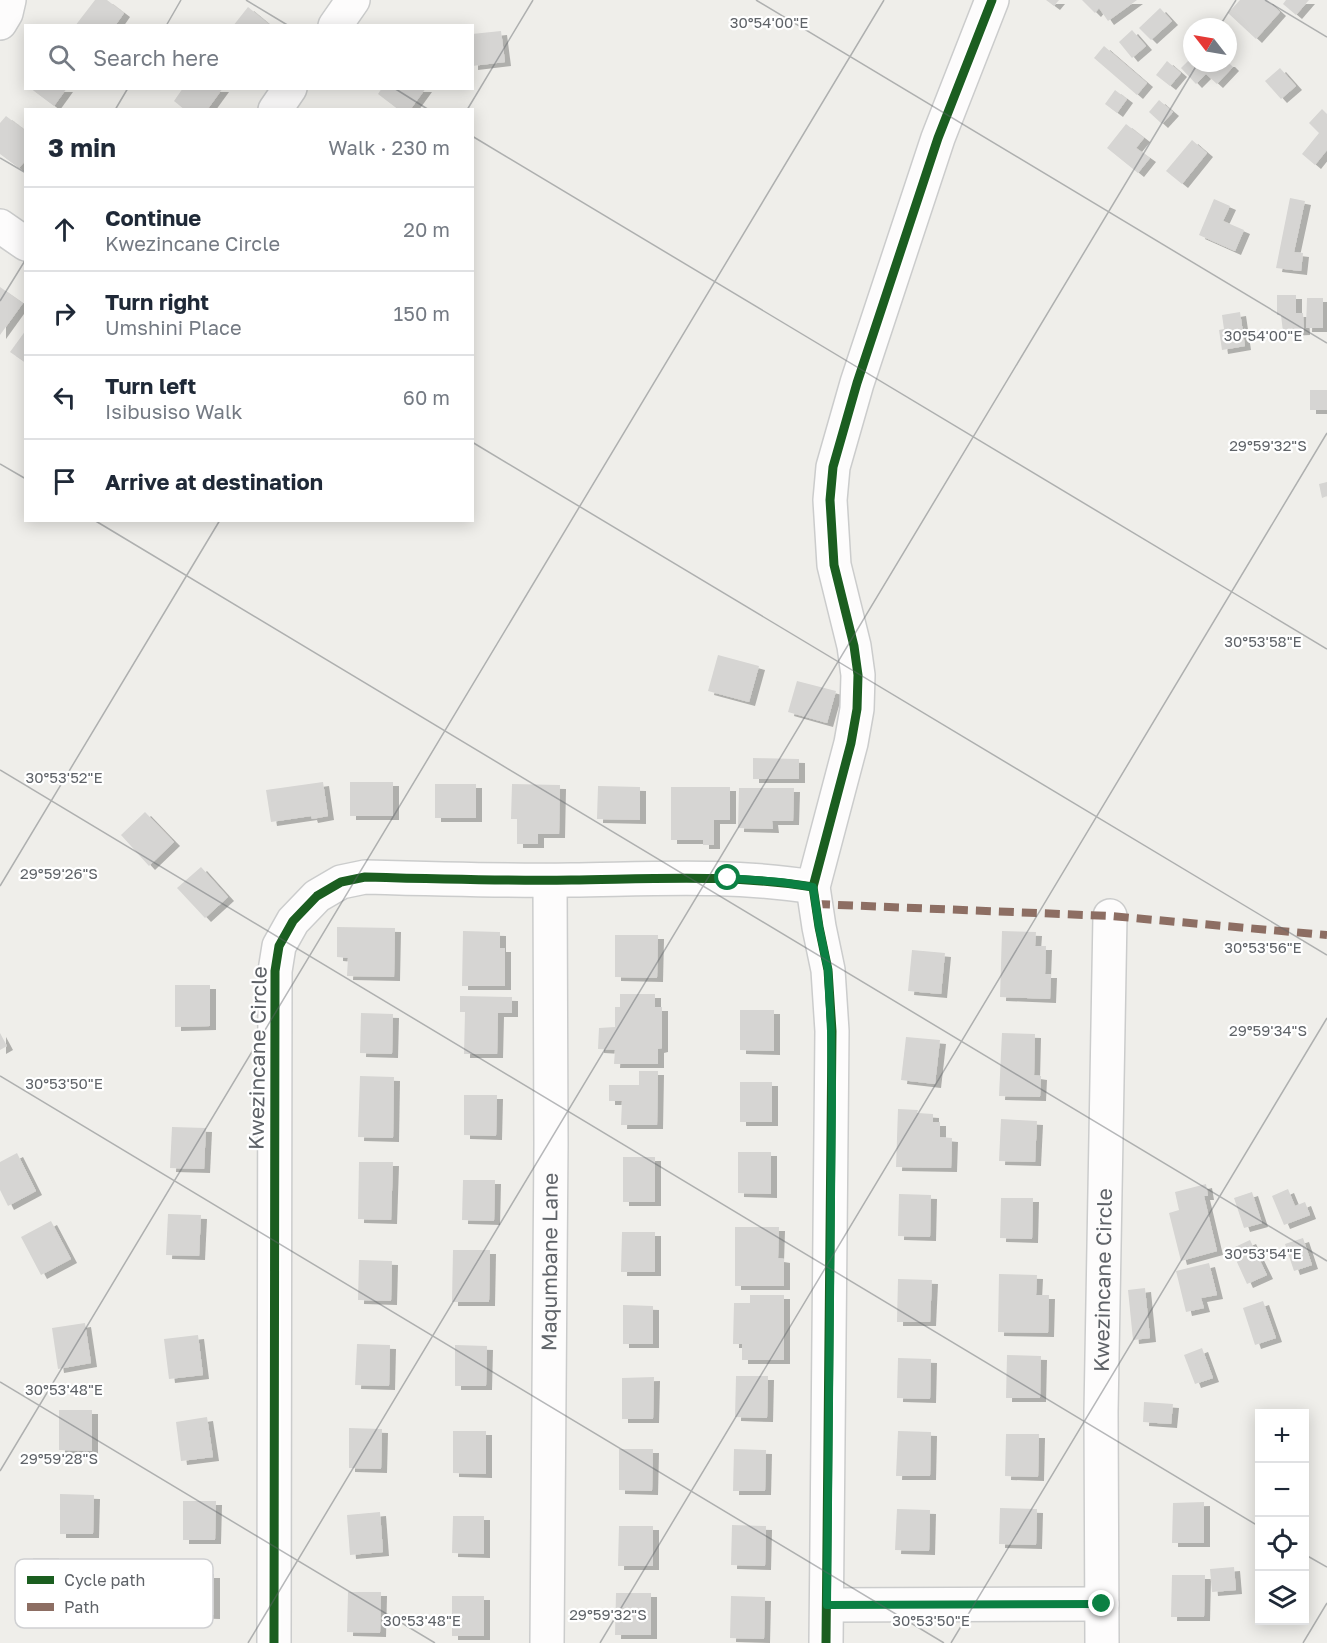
<!DOCTYPE html>
<meta charset="utf-8">
<style>
body{margin:0;font-family:"Golos Text",sans-serif;background:#f2f2f3;color:#1f2937}
.controls{position:absolute;right:18px;bottom:18px;display:grid;overflow:hidden;border-radius:0px;box-shadow:0 3px 15px #0003}
.controls button{width:54px;height:54px;display:grid;place-items:center;padding:0;border:0;border-bottom:2px solid #e0e1e3;background:#fff;color:#1f2937;font:30px sans-serif}
.compass{position:absolute;left:1183px;top:18px;width:54px;height:54px;border-radius:50%;background:#fff;box-shadow:0 3px 15px #0003;rotate:301deg}
.stop{position:absolute;width:18px;height:18px;margin:-14px;border:4px solid #0b8043;border-radius:50%;background:#fff}
.stop.end{background:#0b8043;border-color:#fff;box-shadow:0 2px 6px #0008}
.list{margin:0;padding:0;list-style:none}
h2{display:flex;justify-content:space-between;align-items:center;height:78px;margin:0;padding:0 24px;font-size:26px}
h2 small{font-size:20px;font-weight:400;color:#747a83}
.list li{display:grid;grid-template-columns:39px 1fr auto;gap:18px;align-items:center;box-sizing:border-box;height:84px;padding:0 24px;border-top:2px solid #e0e1e3}
.list b{display:block;font-size:22px;white-space:nowrap}
.list p{margin:0;font-size:20px;white-space:nowrap;color:#747a83}
.list em{font-size:20px;font-style:normal;color:#747a83}
.icon{flex:none;width:33px;height:33px;fill:none;stroke:currentColor;stroke-width:2;stroke-linecap:round;stroke-linejoin:round}
.map{position:relative;flex:none;width:1327px;height:1643px;overflow:hidden}
.search{position:absolute;background:#fff;box-shadow:0 3px 15px #0003;left:24px;top:24px;width:450px;height:66px;display:flex;align-items:center;gap:15px;box-sizing:border-box;padding:0 21px;border-radius:0px;color:#747a83;font-size:22px}
.panel{position:absolute;background:#fff;box-shadow:0 3px 15px #0003;left:24px;top:108px;width:450px;height:414px;border-radius:0px}
.map>svg:first-child{display:block}
.building{fill:#d6d5d3;filter:url(#shadow)}
.lines{fill:none;stroke-linecap:round;stroke-linejoin:round}
.minor-casing{stroke:#cbcccc;stroke-width:36}
.minor{stroke:#fdfcfc;stroke-width:33}
.quiet{stroke:#8d6e63;stroke-width:8;stroke-dasharray:15 8;stroke-linecap:butt}
.cycleway-casing{stroke:#fff;stroke-width:13}
.cycleway{stroke:#1b5e20;stroke-width:9}
.route{stroke:#0b8043;stroke-width:8}
.ticks{fill:none;stroke:#5f6368;stroke-width:1.5;stroke-opacity:0.45}
.labels{text-anchor:middle;stroke-width:4.5;stroke-linejoin:round;paint-order:stroke}
.street-label{font-size:21px;fill:#5f6368;stroke:#fff}
.key{fill:#fff;stroke:#cfd0d2;stroke-width:1.5}
.key-label{font-size:16px;fill:#5f6368}
.ticks-label{font-size:15px;text-anchor:middle;fill:#5f6368;stroke:#fff;stroke-width:4.5;stroke-linejoin:round;paint-order:stroke}
</style>
<div class="map">
<svg width="1327" height="1643" viewBox="0 0 1327 1643">
<defs>
<filter id="shadow"><feDropShadow dx="6" dy="4" stdDeviation="0" flood-color="#0004"/></filter>
</defs>
<rect width="100%" height="100%" fill="#efeeea"/>
<!-- building -->
<g class="building">
<path d="M95,0H107L124,13L115,26H75Z"/>
<path d="M1046,0H1059L1054,6Z"/>
<path d="M1082,0H1137L1108,21L1099,8L1095,13Z"/>
<path d="M1240,0H1267L1280,12L1256,39L1228,13Z"/>
<path d="M1286,0H1309L1296,15L1283,4Z"/>
<path d="M248,7L271,26H233Z"/>
<path d="M1160,8L1172,21L1151,40L1139,28Z"/>
<path d="M1132,30L1146,46L1132,58L1119,42Z"/>
<path d="M501,31L505,62L472,66V34Z"/>
<path d="M1104,46L1147,83L1137,95L1094,58Z"/>
<path d="M1192,57V63H1229L1233,67L1217,84L1206,74L1196,84L1181,68Z"/>
<path d="M1167,61L1181,73L1170,86L1156,75Z"/>
<path d="M1280,68L1296,86L1281,99L1265,81Z"/>
<path d="M30,88H67L54,106Z"/>
<path d="M183,88H223L207,110H185L174,101Z"/>
<path d="M382,88H426L410,110H399L378,94Z"/>
<path d="M1115,90L1127,99L1117,113L1105,104Z"/>
<path d="M1159,100L1173,112L1162,124L1149,112Z"/>
<path d="M1322,109L1327,114V150L1315,165L1302,154L1319,133L1309,123Z"/>
<path d="M6,116L26,131V160L19,168L0,154V123Z"/>
<path d="M1126,124L1144,138L1136,148L1150,158L1138,173L1107,148Z"/>
<path d="M1192,140L1207,153L1182,184L1166,171Z"/>
<path d="M1290,198L1305,201L1294,252L1303,253L1301,271L1276,268Z"/>
<path d="M1214,199L1230,206L1223,221L1244,230L1235,251L1199,235Z"/>
<path d="M0,287L23,303L0,335Z"/>
<path d="M1277,295H1296V313H1303L1304,331L1283,332L1281,315H1277Z"/>
<path d="M1307,298H1323V328H1306Z"/>
<path d="M1240,312L1245,346L1222,350L1219,330L1224,329L1222,315Z"/>
<path d="M26,330V363L10,352Z"/>
<rect x="1310" y="390" width="17" height="20"/>
<path d="M1327,482V496L1322,498L1319,484Z"/>
<path d="M718,655L759,666L749,702L708,691Z"/>
<path d="M797,681L836,691L827,723L788,712Z"/>
<path d="M753,758L799,759V779H753Z"/>
<path d="M323,782L328,816L312,819L311,816L271,822L266,790Z"/>
<rect x="350" y="782" width="43" height="34"/>
<rect x="435" y="784" width="41" height="34"/>
<path d="M512,784L560,785L559,834H538V844H517V819H511Z"/>
<path d="M598,786L640,787V820L597,819Z"/>
<path d="M671,787H730V820H714V845H703V840H671Z"/>
<path d="M739,788H794L793,821H772L773,829L738,828Z"/>
<path d="M145,812L174,842L149,866L121,835Z"/>
<path d="M201,867L228,897L205,918L177,888Z"/>
<path d="M337,927L395,928L394,977L347,976L348,958L337,957Z"/>
<path d="M463,931L500,932V948H505V986H462Z"/>
<path d="M1002,931L1036,932L1035,946H1046L1045,974H1051L1050,999L1000,997Z"/>
<path d="M615,935H658L657,978L615,977Z"/>
<path d="M912,950L945,953L941,994L908,991Z"/>
<path d="M175,985H210V1026L175,1027Z"/>
<path d="M620,994H655V1007H662V1048L658,1049V1064H614L615,1050L598,1049L599,1028L615,1027V1007H620Z"/>
<path d="M460,996L512,997V1013H498L497,1054H464L465,1012H460Z"/>
<path d="M740,1010H774V1051L740,1050Z"/>
<path d="M361,1013L393,1014L392,1054L360,1053Z"/>
<path d="M0,1033L7,1046L0,1050Z"/>
<path d="M1002,1033L1035,1034L1034,1075L1041,1076L1040,1097L999,1096Z"/>
<path d="M906,1037L940,1040L935,1084L901,1080Z"/>
<path d="M639,1071H658L657,1125H621L622,1101H609V1085H639Z"/>
<path d="M360,1076L394,1077L393,1138L358,1137Z"/>
<rect x="740" y="1082" width="32" height="40"/>
<path d="M464,1095H497L496,1136L464,1135Z"/>
<path d="M898,1109L918,1110L917,1113L933,1114V1122H940V1137L952,1138L951,1168L896,1167Z"/>
<path d="M1001,1119L1037,1121L1035,1162L999,1161Z"/>
<path d="M172,1127L206,1128L204,1169L170,1168Z"/>
<path d="M738,1152H771V1194L738,1193Z"/>
<path d="M17,1153L36,1191L8,1206L0,1190V1162Z"/>
<rect x="623" y="1157" width="32" height="45"/>
<path d="M359,1162H393L391,1220L358,1219Z"/>
<path d="M463,1180H495L494,1221L462,1220Z"/>
<path d="M1206,1184L1208,1196H1204L1217,1251L1181,1261L1169,1213L1179,1210L1175,1192Z"/>
<path d="M1288,1189L1295,1206L1305,1202L1310,1215L1284,1225L1272,1196Z"/>
<path d="M1252,1192L1262,1223L1244,1228L1234,1198Z"/>
<path d="M899,1194L931,1195L930,1237L898,1236Z"/>
<path d="M1001,1198H1033L1032,1239L1000,1238Z"/>
<path d="M168,1214L201,1215L199,1256L166,1255Z"/>
<path d="M51,1221L71,1259L41,1275L21,1237Z"/>
<path d="M735,1227H779L778,1258L784,1259V1286H735Z"/>
<path d="M622,1232H655V1272H621Z"/>
<path d="M1303,1238L1312,1265L1294,1271L1285,1244Z"/>
<path d="M1250,1240L1267,1275L1247,1284L1236,1260L1240,1258L1235,1247Z"/>
<path d="M453,1250H490L489,1302H452Z"/>
<path d="M359,1260L392,1261L391,1301L358,1300Z"/>
<path d="M1209,1263L1217,1295L1201,1298L1204,1308L1186,1312L1176,1271Z"/>
<path d="M999,1274L1037,1275L1036,1295H1049L1048,1333L998,1332Z"/>
<path d="M898,1279L932,1280L930,1322H897Z"/>
<path d="M1145,1288L1150,1338L1133,1340L1128,1290Z"/>
<path d="M750,1295H784V1360H742V1344H733L734,1303H750Z"/>
<path d="M1263,1301L1276,1338L1255,1345L1243,1308Z"/>
<path d="M623,1305L653,1306V1344H623Z"/>
<path d="M85,1323L91,1363L58,1369L52,1328Z"/>
<path d="M198,1335L203,1375L169,1379L164,1339Z"/>
<path d="M357,1344L390,1345L389,1386L355,1385Z"/>
<path d="M455,1345L487,1346L486,1386H455Z"/>
<path d="M1202,1348L1213,1378L1195,1384L1184,1355Z"/>
<path d="M1007,1355L1041,1356L1040,1398H1006Z"/>
<path d="M898,1358L931,1359L930,1399L897,1398Z"/>
<path d="M736,1376H768L767,1418L735,1417Z"/>
<path d="M654,1377L653,1419H622V1378Z"/>
<path d="M1144,1402L1173,1404L1171,1424L1143,1422Z"/>
<path d="M59,1410H92V1451L59,1450Z"/>
<path d="M207,1417L213,1457L181,1461L176,1422Z"/>
<path d="M349,1428L382,1429L381,1469L349,1468Z"/>
<path d="M453,1431H486V1474L453,1473Z"/>
<path d="M898,1431L931,1432L930,1476H896Z"/>
<path d="M1255,1431H1260V1449H1258Z"/>
<path d="M1006,1434H1039L1038,1477L1005,1476Z"/>
<path d="M619,1449H653L652,1491L619,1490Z"/>
<path d="M734,1449L766,1450L765,1491H733Z"/>
<path d="M60,1494L94,1495L93,1534H60Z"/>
<path d="M183,1501H216L215,1540H183Z"/>
<path d="M1204,1502V1543H1172L1173,1503Z"/>
<path d="M1000,1508L1037,1509L1036,1545L999,1544Z"/>
<path d="M897,1509L930,1510L929,1551L895,1550Z"/>
<path d="M380,1512L383,1552L350,1555L347,1515Z"/>
<path d="M453,1516H484V1554L452,1553Z"/>
<path d="M732,1525L766,1526L765,1566L731,1565Z"/>
<path d="M619,1526H653V1566H618Z"/>
<path d="M33,1558H59V1572H92V1614L58,1613L59,1586H32Z"/>
<path d="M1234,1567L1236,1590L1212,1592L1210,1569Z"/>
<path d="M182,1574H214V1615L182,1614Z"/>
<path d="M1172,1575H1205L1204,1617H1171Z"/>
<path d="M348,1592H381L380,1633L347,1632Z"/>
<path d="M616,1593H651V1635H615Z"/>
<rect x="452" y="1596" width="32" height="40"/>
<path d="M731,1596L765,1597L764,1639L730,1638Z"/>
</g>
<g class="lines">
<defs>
<g id="minor">
<path d="M0,23L6,13L9,0"/>
<path d="M335,26L353,0"/>
<path d="M275,110L290,88"/>
<path d="M0,226L26,244"/>
<path d="M827,1605L1102,1604"/>
<path d="M274,1643L275,971L279,946L293,921L317,896L341,882L365,877C434,879 503,881 571,880C652,879 733,874 813,887"/>
<path id="s1" d="M547,1643L551,1144L550,881"/>
<path d="M826,1643L832,1031L828,970L819,927L813,887L851,743L857,709L858,675L854,646L834,565L830,500L833,467L857,383L938,138L992,0"/>
<path id="s2" d="M1102,1643L1101,1412L1110,916"/>
</g>
</defs>
<!-- minor casing -->
<use href="#minor" class="minor-casing"/>
<!-- minor -->
<use href="#minor" class="minor"/>
<!-- quiet -->
<path class="quiet" d="M815,904L1110,916L1327,935"/>
<defs>
<g id="cycleway">
<path d="M274,1643L275,971L279,946L293,921L317,896L341,882L365,877C434,879 503,881 571,880C652,879 733,874 813,887"/>
<path d="M826,1643L832,1031L828,970L819,927L813,887L851,743L857,709L858,675L854,646L834,565L830,500L833,467L857,383L938,138L992,0"/>
</g>
</defs>
<!-- cycleway casing -->
<use href="#cycleway" class="cycleway-casing"/>
<!-- cycleway -->
<use href="#cycleway" class="cycleway"/>
</g>
<g class="lines">
<!-- route -->
<path class="route" d="M728,878L780,882L813,887L819,927L828,970L831,1031L832,1096L827,1605L1102,1604"/>
</g>
<!-- ticks -->
<path class="ticks" d="M246,0L289,26M756,0L1327,343M1265,0L1327,37M166,26L181,0M1219,27L1236,0M394,88L429,110M115,110L128,88M467,110L533,0M472,136L1327,649M0,158L26,173M0,301L26,259M472,442L1327,955M0,464L26,479M94,520L1327,1261M0,770L1260,1527M0,886L220,520M0,1076L944,1643M0,1382L435,1643M0,1471L884,0M1304,1554L1327,1567M248,1643L1198,63M600,1643L1327,433M951,1643L1327,1018M1303,1643L1327,1603"/>
<g class="labels">
<!-- street labels -->
<g class="street-label">
<text transform="translate(258 1058) rotate(-89)" y="7">Kwezincane Circle</text>
<text dy="7" stroke="none"><textPath href="#s1" startOffset="381">Maqumbane Lane</textPath></text>
<text dy="7" stroke="none"><textPath href="#s2" startOffset="363">Kwezincane Circle</textPath></text>
</g>
</g>
<!-- legend -->
<rect x="15" y="1559" width="198" height="69" rx="9" class="key"/>
<rect x="27" y="1576" width="27" height="8" fill="#1b5e20"/>
<rect x="27" y="1603" width="27" height="8" fill="#8d6e63"/>
<g class="key-label">
<text x="64" y="1586">Cycle path</text>
<text x="64" y="1613">Path</text>
</g>
<g class="ticks-label">
<text x="769" y="28">30°54'00"E</text>
<text x="1263" y="341">30°54'00"E</text>
<text x="1268" y="451">29°59'32"S</text>
<text x="1263" y="647">30°53'58"E</text>
<text x="64" y="783">30°53'52"E</text>
<text x="59" y="879">29°59'26"S</text>
<text x="1263" y="953">30°53'56"E</text>
<text x="1268" y="1036">29°59'34"S</text>
<text x="64" y="1089">30°53'50"E</text>
<text x="1263" y="1259">30°53'54"E</text>
<text x="64" y="1395">30°53'48"E</text>
<text x="59" y="1464">29°59'28"S</text>
<text x="608" y="1620">29°59'32"S</text>
<text x="422" y="1626">30°53'48"E</text>
<text x="931" y="1626">30°53'50"E</text>
</g>
</svg>
<div class="controls">
<button>+</button>
<button>−</button>
<button><svg class="icon" aria-label="locate" viewBox="0 0 24 24"><circle cx="12" cy="12" r="6"/><path d="M12 2v4M12 18v4M2 12h4M18 12h4"/></svg></button>
<button><svg class="icon" aria-label="layers" viewBox="0 0 24 24"><path d="M12 4l9 5-9 5-9-5zM3 14l9 5 9-5"/></svg></button>
</div>
<svg class="compass" viewBox="-18 -18 36 36"><path d="M0-13l5 13h-10z" fill="#e53935"/><path d="M0 13l5-13h-10z" fill="#747a83"/></svg>
<div class="stop" style="left:728px;top:878px"></div>
<div class="stop end" style="left:1102px;top:1604px"></div>
<div class="search"><svg class="icon" aria-label="search" viewBox="0 0 24 24"><circle cx="10" cy="10" r="6"/><path d="M15 15l6 6"/></svg>Search here</div>
<section class="panel">
<h2>3 min<small>Walk · 230 m</small></h2>
<ul class="list">
<li><svg class="icon" aria-label="ahead" viewBox="0 0 24 24"><path d="M12 20V5M6 11l6-6 6 6"/></svg><div><b>Continue</b><p>Kwezincane Circle</p></div><em>20 m</em></li>
<li><svg class="icon" aria-label="right" viewBox="0 0 24 24"><path d="M7 20v-9h11M14 6l5 5-5 5"/></svg><div><b>Turn right</b><p>Umshini Place</p></div><em>150 m</em></li>
<li><svg class="icon" aria-label="left" viewBox="0 0 24 24"><path d="M17 20v-9H6M10 6l-5 5 5 5"/></svg><div><b>Turn left</b><p>Isibusiso Walk</p></div><em>60 m</em></li>
<li><svg class="icon" aria-label="arrive" viewBox="0 0 24 24"><path d="M6 21V4h12l-3 4 3 4H6"/></svg><div><b>Arrive at destination</b></div></li>
</ul>
</section>
</div>
